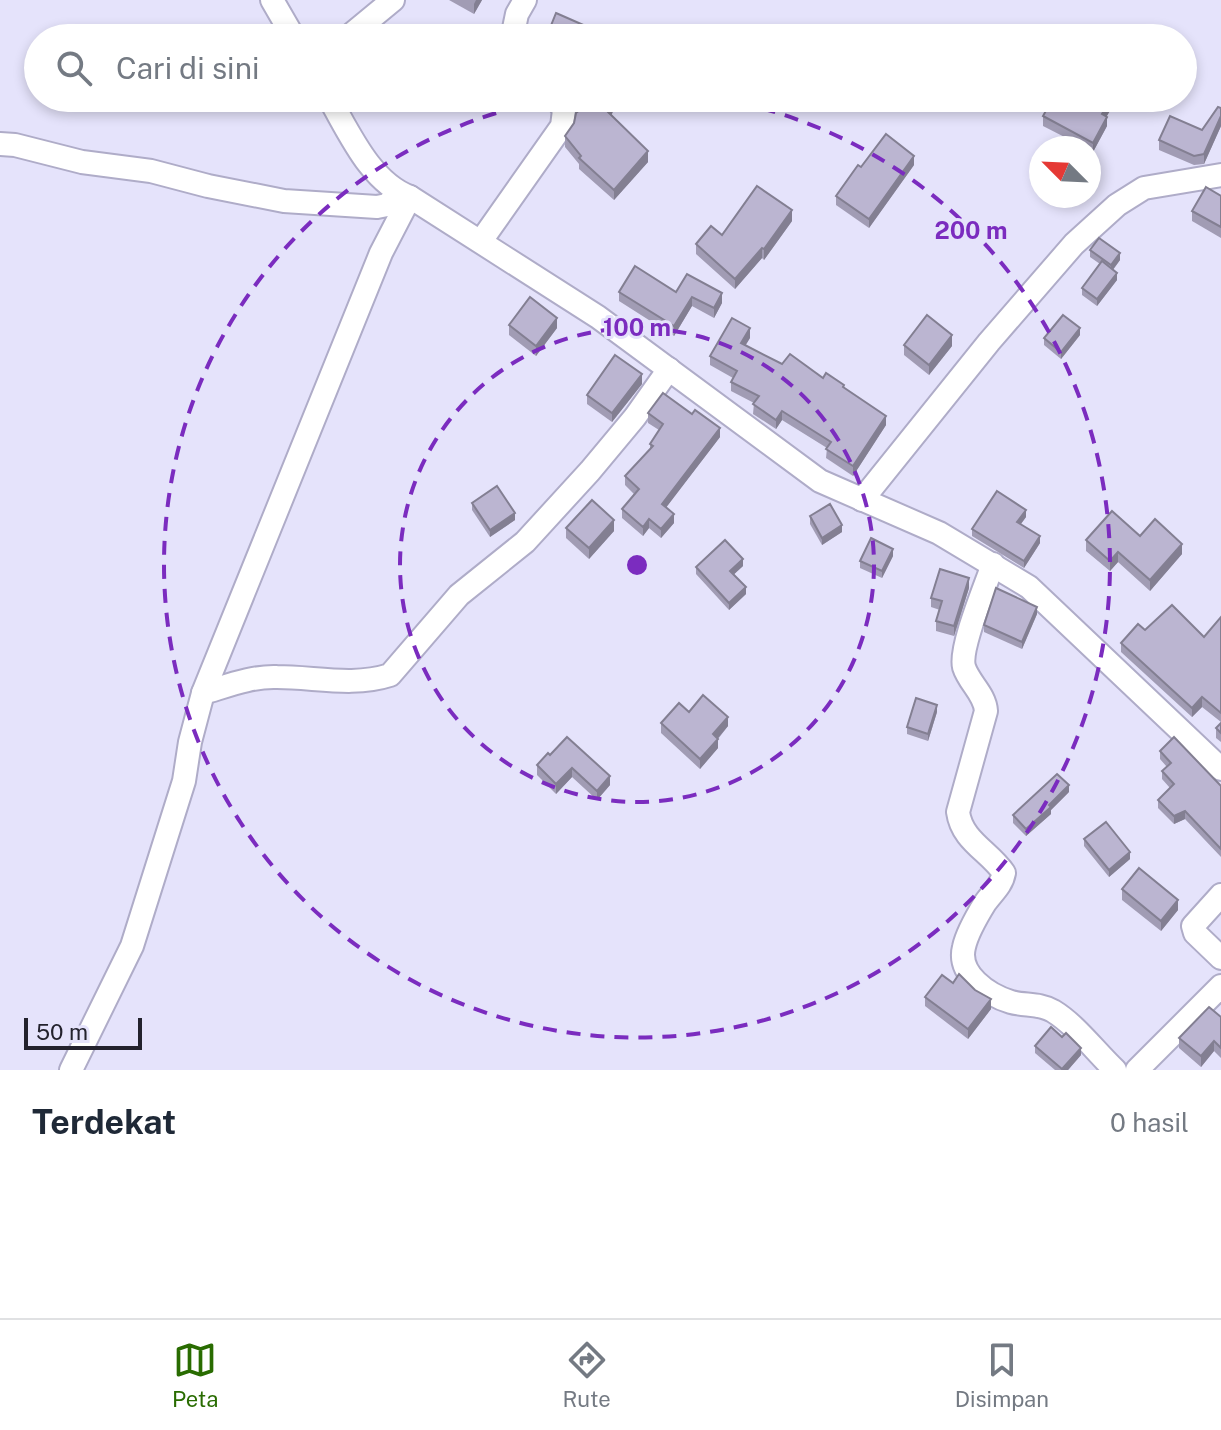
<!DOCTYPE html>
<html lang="id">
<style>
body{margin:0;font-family:"Public Sans",sans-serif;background:#f2f2f3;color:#1f2937}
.compass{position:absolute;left:1029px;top:136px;width:72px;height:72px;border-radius:50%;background:#fff;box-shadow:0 4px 12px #0003;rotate:294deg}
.scale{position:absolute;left:24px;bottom:20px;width:118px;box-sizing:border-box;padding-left:8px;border:4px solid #23222d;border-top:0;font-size:22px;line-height:28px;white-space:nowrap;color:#23222d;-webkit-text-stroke:6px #e5e3fb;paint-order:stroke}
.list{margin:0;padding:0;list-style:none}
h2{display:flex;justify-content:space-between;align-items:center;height:104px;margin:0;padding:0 32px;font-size:34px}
h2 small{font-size:26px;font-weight:400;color:#747a83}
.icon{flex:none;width:44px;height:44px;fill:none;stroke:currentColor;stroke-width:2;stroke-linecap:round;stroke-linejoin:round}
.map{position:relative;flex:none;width:1221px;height:1070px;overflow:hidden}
.search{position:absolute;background:#fff;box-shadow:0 4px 12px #0003;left:24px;right:24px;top:24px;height:88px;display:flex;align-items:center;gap:20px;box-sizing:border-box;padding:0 28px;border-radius:44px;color:#747a83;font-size:30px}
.sheet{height:248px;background:#fff}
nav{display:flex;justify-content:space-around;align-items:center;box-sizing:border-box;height:112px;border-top:2px solid #e0e1e3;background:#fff;font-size:22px;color:#747a83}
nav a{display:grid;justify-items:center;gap:4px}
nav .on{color:#296c01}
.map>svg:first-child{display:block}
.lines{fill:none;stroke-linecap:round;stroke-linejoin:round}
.minor-casing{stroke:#afacc8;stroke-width:26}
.minor{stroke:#fff;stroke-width:22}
.wall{fill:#a19cb4}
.shaded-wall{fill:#837f92}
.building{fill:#bbb5d1;stroke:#837f92;stroke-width:2}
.ring{fill:none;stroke:#7b2cbf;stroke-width:4;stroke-dasharray:14 10}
.centre{fill:#7b2cbf;stroke:#e5e3fb;stroke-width:4}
.ring-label{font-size:24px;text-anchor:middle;font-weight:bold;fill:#7b2cbf;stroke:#e5e3fb;stroke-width:6;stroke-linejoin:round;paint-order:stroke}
</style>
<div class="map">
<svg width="1221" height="1070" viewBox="0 0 1221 1070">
<rect width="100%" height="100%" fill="#e5e3fb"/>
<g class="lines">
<defs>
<g id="minor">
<path d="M272,0L294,38"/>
<path d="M347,38L393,0"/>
<path d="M512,38L517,14L525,0"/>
<path d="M329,98C349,132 370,182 410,197L598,317L820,481L939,533L1029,587L1221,769"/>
<path d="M0,144L15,145L82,162L151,171L208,186L284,201L377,207L387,205L399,193"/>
<path d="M481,241L562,126L564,110L556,98"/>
<path d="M862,500L989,342L1074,244L1117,205L1144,188L1221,175"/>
<path d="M993,564C986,585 959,648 964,667C969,683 985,694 986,711L958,812C962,841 989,851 1004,873C1002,885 992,893 985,903C977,916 967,933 964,947C957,974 988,995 1011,1002C1025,1006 1039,1003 1053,1011C1076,1025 1095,1051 1115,1070"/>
<path d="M203,693C227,686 252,676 277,677C315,677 353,687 390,675L459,595L525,542L590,471L635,417L669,369"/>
<path d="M1221,895L1193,926L1195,933L1221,958"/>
<path d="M71,1070L132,946L184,781L190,742L203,693L381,253L410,197"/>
<path d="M1137,1070L1221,986"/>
</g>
</defs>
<!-- minor casing -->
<use href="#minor" class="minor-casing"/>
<!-- minor -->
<use href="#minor" class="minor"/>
</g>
<!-- wall -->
<g class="wall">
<path d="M449,0H482L474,14Z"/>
<path d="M594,98H619L611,115L648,162L614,200L579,169V164L565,147V136Z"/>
<path d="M1116,98V101L1106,117L1107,126L1093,152L1089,150V148H1086L1043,126V116L1074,100Z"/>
<path d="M1221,108V126L1204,164L1194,165L1159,150V140L1202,130Z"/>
<path d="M914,165L869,228L836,205V196Z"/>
<path d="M1221,196V238L1192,221V211Z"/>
<path d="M792,221L764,260L762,258L735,289L696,254V244L722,235Z"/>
<path d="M1090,250L1120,260L1113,270L1117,280L1097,306L1082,295V288L1100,264L1090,257Z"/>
<path d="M619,292H676L722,303L714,318L692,306L674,336L619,301Z"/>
<path d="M509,325L557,328L536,356L509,335Z"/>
<path d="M1080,335L1061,359L1044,345V338Z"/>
<path d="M750,338L745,345L782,364L823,378L844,388L886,425L853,476L826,458L827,448L782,420L776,429L753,414L754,403L731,391V382L733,378L710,365V356Z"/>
<path d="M904,345L952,346L929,375L904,355Z"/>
<path d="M642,384L612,422L587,404V395Z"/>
<path d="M648,413L720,437L666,507L674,523L661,538L649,528L643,536L622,518V509L634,494L625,485V476L650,449V444L659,430L648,423Z"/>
<path d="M472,503L515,520L490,537L472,510Z"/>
<path d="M810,516L842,532L822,545L810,524Z"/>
<path d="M1026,517L1021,524L1040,543L1024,568L972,536V529Z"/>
<path d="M566,528L614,531L589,559L566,538Z"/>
<path d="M1086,540L1182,554L1150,591L1118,562L1110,571L1086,551Z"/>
<path d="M893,556L882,578L860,568V561Z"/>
<path d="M743,566L734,574L746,594L729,610L696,574V567Z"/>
<path d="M969,588L954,636L936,631V621L940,610L931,607V598Z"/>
<path d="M1037,614L1022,649L984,632V625Z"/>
<path d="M1221,617V722L1202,707L1192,717L1121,652V643L1145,630L1204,637Z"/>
<path d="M689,712L728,726L718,739V748L700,769L661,733V723Z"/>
<path d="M937,712L928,741L907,734V727Z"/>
<path d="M1221,723V742L1216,738V728Z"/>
<path d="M1160,751L1221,786V857L1185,819L1174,824L1158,808V800L1170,788L1162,779V771L1167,767L1160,759Z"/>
<path d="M550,755L610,785L597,800L572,777L556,794L537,775V765Z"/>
<path d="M1069,792L1051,810V814L1026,836L1013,823V815Z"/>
<path d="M1084,839L1130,859L1109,877L1084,846Z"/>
<path d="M1122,889L1178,910L1161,931L1122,900Z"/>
<path d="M925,997L991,1009L968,1039L925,1006Z"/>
<path d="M1221,1017V1058L1214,1051L1201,1067L1179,1048V1038Z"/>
<path d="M1035,1046L1081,1055L1068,1070H1055L1035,1053Z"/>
</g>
<!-- shaded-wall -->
<g class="shaded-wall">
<path d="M476,0H482L474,14V4Z"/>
<path d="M614,98H619L608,123V112Z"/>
<path d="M1112,98H1116V101L1102,124V114Z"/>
<path d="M1221,116V126L1204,164V154Z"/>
<path d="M1107,117V126L1093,152V143Z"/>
<path d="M648,151V162L614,200V190Z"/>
<path d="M914,156V165L869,228V219Z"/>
<path d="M792,210V221L764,260V249Z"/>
<path d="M762,248V258L735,289V279Z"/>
<path d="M1120,253V260L1111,272V265Z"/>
<path d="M1117,273V280L1097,306V299Z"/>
<path d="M722,293V303L714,318V308Z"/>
<path d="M692,297V306L674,336V326Z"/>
<path d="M557,318V328L536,356V346Z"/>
<path d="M750,328V338L741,353V343Z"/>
<path d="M1080,328V335L1061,359V352Z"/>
<path d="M952,335V346L929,375V365Z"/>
<path d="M642,374V384L612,422V413Z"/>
<path d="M782,411V420L776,429V420Z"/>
<path d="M886,416V425L853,476V466Z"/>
<path d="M720,428V437L662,513V504Z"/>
<path d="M1026,510V517L1017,529V522Z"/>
<path d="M515,513V520L490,537V530Z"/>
<path d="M674,514V523L661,538V529Z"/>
<path d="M649,519V528L643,536V527Z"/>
<path d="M614,520V531L589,559V548Z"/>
<path d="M842,525V532L822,545V538Z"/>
<path d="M1040,536V543L1024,568V561Z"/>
<path d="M1182,544V554L1150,591V580Z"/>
<path d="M893,549V556L882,578V571Z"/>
<path d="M1118,552V562L1110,571V561Z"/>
<path d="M743,559V566L730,578V571Z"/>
<path d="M969,578V588L954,636V626Z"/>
<path d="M746,587V594L729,610V603Z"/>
<path d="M1037,607V614L1022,649V642Z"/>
<path d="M1202,697V707L1192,717V708Z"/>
<path d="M937,705V712L928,741V734Z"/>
<path d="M728,717V726L713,744V734Z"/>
<path d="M718,739V748L700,769V759Z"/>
<path d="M572,768V777L556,794V784Z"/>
<path d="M610,776V785L597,800V791Z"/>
<path d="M1069,785V792L1051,810V814L1026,836V829Z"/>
<path d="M1185,811V819L1174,824V816Z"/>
<path d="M1130,852V859L1109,877V870Z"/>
<path d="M1178,900V910L1161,931V921Z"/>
<path d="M991,999V1009L968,1039V1029Z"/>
<path d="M1214,1041V1051L1201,1067V1056Z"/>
<path d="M1081,1048V1055L1068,1070H1062Z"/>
</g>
<!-- building -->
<g class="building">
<path d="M556,13L604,34L602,38H546Z"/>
<path d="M594,98H614L608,112L648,151L614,190L579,158L581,156L565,136L574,123L576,113Z"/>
<path d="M1053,98H1070L1074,100L1075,98H1112L1102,114L1107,117L1093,143L1043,116Z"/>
<path d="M1218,107L1221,108V116L1204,154L1194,156L1159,140L1170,116L1202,130Z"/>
<path d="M886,134L914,156L869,219L836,196L858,165L861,167Z"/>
<path d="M757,186L792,210L764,249L762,248L735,279L696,244L711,226L722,235Z"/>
<path d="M1206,187L1221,196V227L1192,211Z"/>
<path d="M1099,238L1120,253L1111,265L1090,250Z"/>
<path d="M1102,261L1117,273L1097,299L1082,288Z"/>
<path d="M635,266L676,292L687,274L722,293L714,308L692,297L674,326L619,292Z"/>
<path d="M530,297L557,318L536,346L509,325Z"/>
<path d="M927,315L952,335L929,365L904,345Z"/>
<path d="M1063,315L1080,328L1061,352L1044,338Z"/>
<path d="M732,318L750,328L741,343L782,364L790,354L823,378L826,373L844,385L843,387L886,416L853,466L826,449L831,442L782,411L776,420L753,404L759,396L731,382L737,371L710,356Z"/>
<path d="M615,355L642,374L612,413L587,395Z"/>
<path d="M663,393L692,414L695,410L720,428L662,504L674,514L661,529L649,519L643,527L622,509L639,489L625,476L653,446L650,444L663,424L648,413Z"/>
<path d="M497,486L515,513L490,530L472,503Z"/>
<path d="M997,491L1026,510L1017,522L1040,536L1024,561L972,529Z"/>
<path d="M592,500L614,520L589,548L566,528Z"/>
<path d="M830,504L842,525L822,538L810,516Z"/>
<path d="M1112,511L1140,536L1155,519L1182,544L1150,580L1118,552L1110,561L1086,540Z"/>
<path d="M871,538L893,549L882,571L860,561Z"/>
<path d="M725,540L743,559L730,571L746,587L729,603L696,567Z"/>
<path d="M940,569L969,578L954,626L936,621L942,601L931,598Z"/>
<path d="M996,588L1037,607L1022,642L984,625Z"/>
<path d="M1172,605L1204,637L1221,617V713L1202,697L1192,708L1121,643L1138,624L1145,630Z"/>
<path d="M703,695L728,717L713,734L718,739L700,759L661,723L679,703L689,712Z"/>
<path d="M916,698L937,705L928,734L907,727Z"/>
<path d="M1221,723V733L1216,728Z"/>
<path d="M567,737L610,776L597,791L572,768L556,784L537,765L548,753L550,755Z"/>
<path d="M1174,737L1221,786V849L1185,811L1174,816L1158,800L1174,784L1162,771L1171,763L1160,751Z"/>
<path d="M1057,774L1069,785L1049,805L1051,807L1026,829L1013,815Z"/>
<path d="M1106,822L1130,852L1109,870L1084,839Z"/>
<path d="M1139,868L1178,900L1161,921L1122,889Z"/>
<path d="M959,974L975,990L991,999L968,1029L925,997L942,975L953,983Z"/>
<path d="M1209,1007L1221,1017V1048L1214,1041L1201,1056L1179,1038Z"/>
<path d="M1051,1027L1062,1037L1066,1033L1081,1048L1062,1069L1035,1046Z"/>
</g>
<!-- distance rings -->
<g class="ring">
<circle cx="637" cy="565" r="237"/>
<path d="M715 98A473 473 0 1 1 559 98"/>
</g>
<circle cx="637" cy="565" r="12" class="centre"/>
<g class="ring-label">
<text x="971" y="239">200 m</text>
<text x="637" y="336">100 m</text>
</g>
</svg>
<svg class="compass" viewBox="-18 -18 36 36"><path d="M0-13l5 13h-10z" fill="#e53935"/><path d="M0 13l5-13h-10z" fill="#747a83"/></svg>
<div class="scale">50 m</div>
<div class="search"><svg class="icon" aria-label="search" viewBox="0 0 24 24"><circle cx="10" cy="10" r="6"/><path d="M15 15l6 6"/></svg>Cari di sini</div>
</div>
<section class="sheet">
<h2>Terdekat<small>0 hasil</small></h2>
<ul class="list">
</ul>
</section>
<nav>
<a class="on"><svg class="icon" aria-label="map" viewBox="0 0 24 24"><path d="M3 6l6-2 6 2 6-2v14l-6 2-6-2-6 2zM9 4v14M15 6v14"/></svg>Peta</a>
<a><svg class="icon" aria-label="directions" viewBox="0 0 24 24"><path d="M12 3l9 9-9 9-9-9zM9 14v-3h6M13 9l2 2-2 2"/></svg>Rute</a>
<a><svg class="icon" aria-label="saved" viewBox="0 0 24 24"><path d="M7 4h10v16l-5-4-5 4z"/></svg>Disimpan</a>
</nav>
